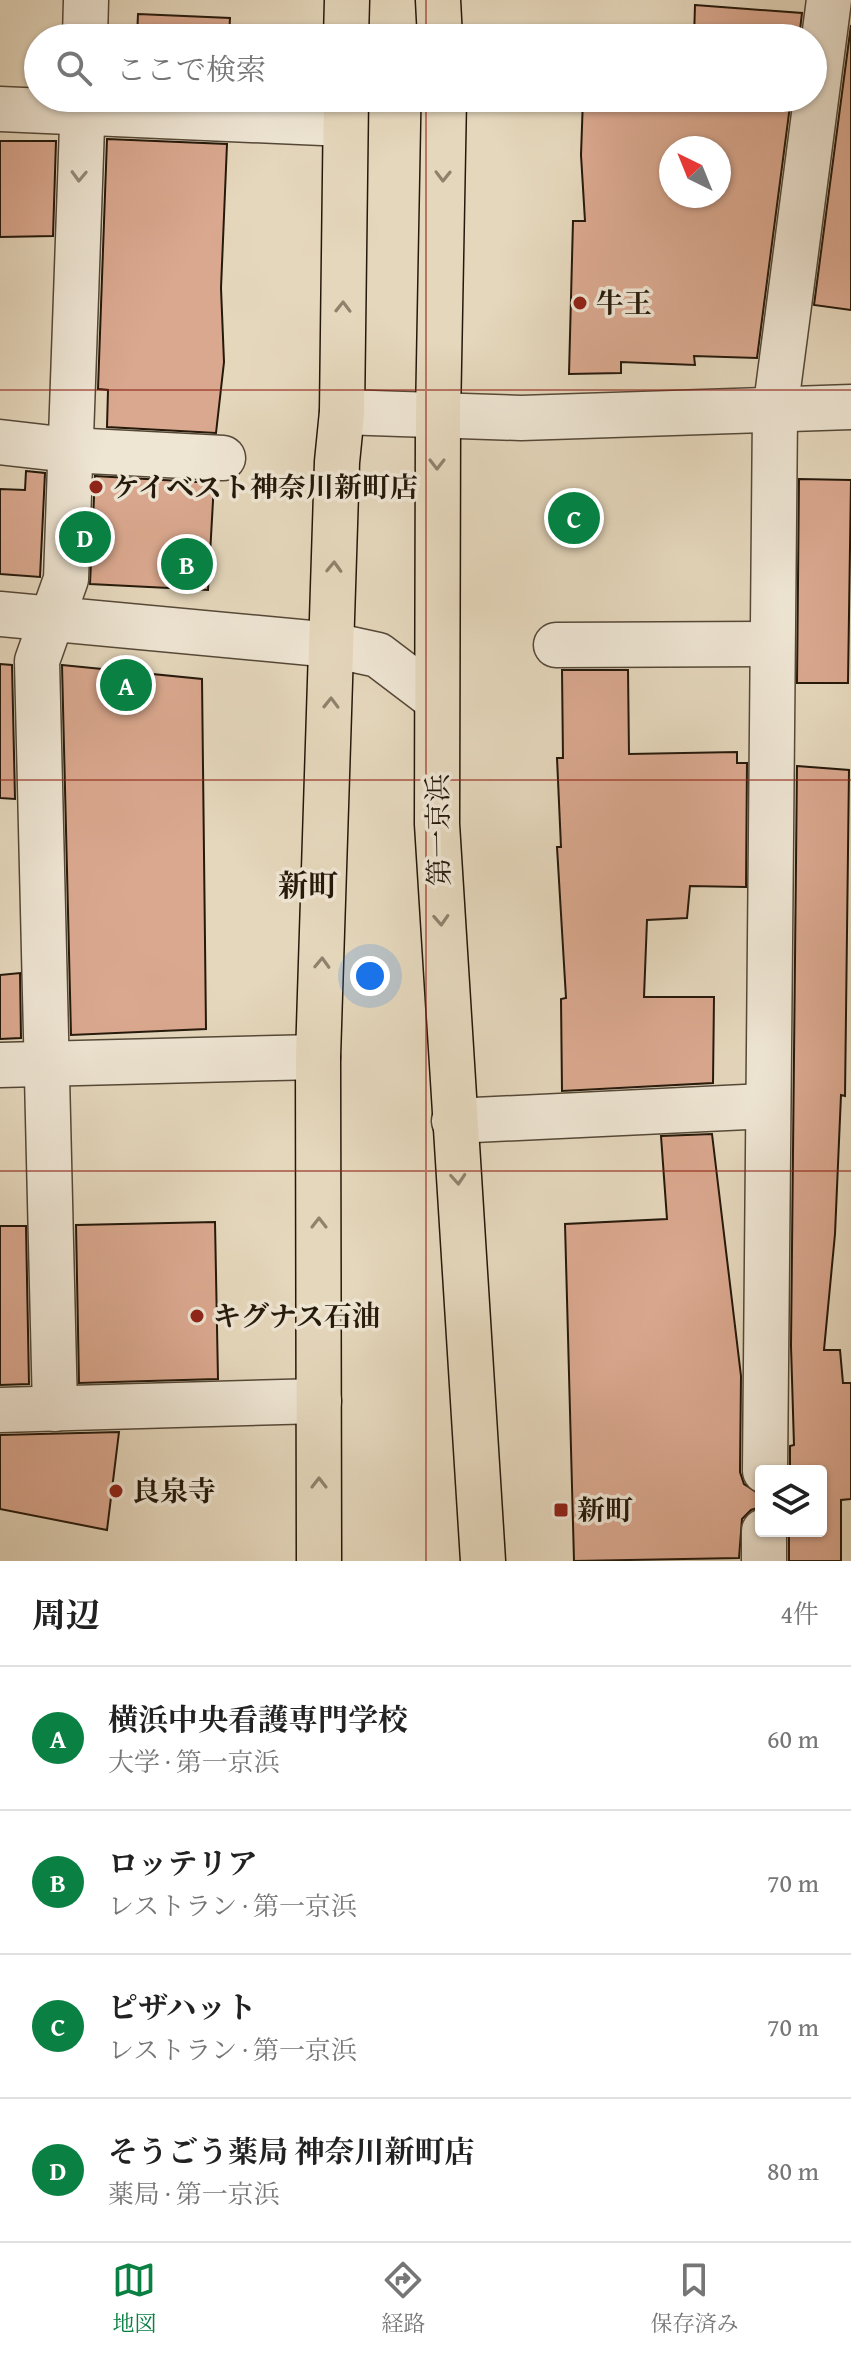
<!DOCTYPE html>
<html lang="ja">
<meta charset="utf-8">
<style>
body{margin:0;font-family:"Gentium Book Plus","Noto Serif JP",serif;background:#f6f6f6;color:#222}
.controls{position:absolute;right:24px;bottom:24px;display:grid;overflow:hidden;border-radius:8px;box-shadow:0 2px 6px #0004}
.controls button{width:72px;height:72px;display:grid;place-items:center;padding:0;border:0;border-bottom:2px solid #e0e0e0;background:#fff;color:#222;font:40px sans-serif}
.compass{position:absolute;left:659px;top:136px;width:72px;height:72px;border-radius:50%;background:#fff;box-shadow:0 2px 6px #0004;rotate:317deg}
.you{position:absolute;left:370px;top:976px;width:28px;height:28px;margin:-20px;border:6px solid #fff;border-radius:50%;background:#1a73e8;box-shadow:0 0 0 12px #1a73e833}
.badge{display:grid;place-items:center;width:52px;height:52px;border-radius:50%;background:#0b8043;color:#fff;font-size:26px;font-weight:700}
.pin{position:absolute;translate:-50% -50%;border:4px solid #fff;box-shadow:0 2px 8px #0006}
.list{margin:0;padding:0;list-style:none}
h2{display:flex;justify-content:space-between;align-items:center;height:104px;margin:0;padding:0 32px;font-size:34px}
h2 small{font-size:26px;font-weight:400;color:#767676}
.list li{display:grid;grid-template-columns:52px 1fr auto;gap:24px;align-items:center;box-sizing:border-box;height:144px;padding:0 32px;border-top:2px solid #e0e0e0}
.list b{display:block;font-size:30px;white-space:nowrap}
.list p{margin:0;font-size:26px;white-space:nowrap;color:#767676}
.list em{font-size:26px;font-style:normal;color:#767676}
.icon{flex:none;width:44px;height:44px;fill:none;stroke:currentColor;stroke-width:2;stroke-linecap:round;stroke-linejoin:round}
.map{position:relative;flex:none;width:851px;height:1561px;overflow:hidden}
.search{position:absolute;background:#fff;box-shadow:0 2px 6px #0004;left:24px;right:24px;top:24px;height:88px;display:flex;align-items:center;gap:20px;box-sizing:border-box;padding:0 28px;border-radius:44px;color:#767676;font-size:30px}
.sheet{height:680px;background:#fff}
nav{display:flex;justify-content:space-around;align-items:center;box-sizing:border-box;height:112px;border-top:2px solid #e0e0e0;background:#fff;font-size:22px;color:#767676}
nav a{display:grid;justify-items:center;gap:4px}
nav .on{color:#0b8043}
.map>svg:first-child{display:block}
.building{fill:#daa88f;stroke:#25190b;stroke-width:2;fill-rule:evenodd}
.lines{fill:none;stroke-linecap:round;stroke-linejoin:round}
.minor-casing{stroke:#554837;stroke-width:47}
.highway-casing{stroke:#25190b;stroke-width:47}
.minor{stroke:#eee5d3;stroke-width:44}
.highway{stroke:#e5d7bc;stroke-width:44}
.oneway{stroke:#948979}
.oneway2{stroke:#8f826c}
.grid{fill:none;stroke:#8f2418;stroke-width:2;stroke-opacity:0.55}
.poi-dot{fill:#8f2418;stroke:#eee5d3;stroke-width:3}
.labels{text-anchor:middle;stroke-width:7;stroke-linejoin:round;paint-order:stroke}
.poi-label{font-size:28px;font-weight:bold;fill:#25190b;stroke:#eee5d3;text-anchor:start}
.street-label{font-size:28px;fill:#25190b;stroke:#eee5d3}
.neighbourhood-label{font-size:30px;font-weight:bold;fill:#25190b;stroke:#eee5d3}
</style>
<div class="map">
<svg width="851" height="1561" viewBox="0 0 851 1561">
<rect width="100%" height="100%" fill="#e5d7bc"/>
<filter id="stains"><feTurbulence type="fractalNoise" baseFrequency=".0025" numOctaves="4"/><feColorMatrix values="0 0 0 0 .2 0 0 0 0 .09 0 0 0 0 .02 0 0 0 .5 -.17"/></filter>
<radialGradient id="worn" r=".72"><stop offset=".6" stop-color="#630" stop-opacity="0"/><stop offset="1" stop-color="#630" stop-opacity=".3"/></radialGradient>
<!-- building -->
<g class="building">
<path d="M695,5L802,13L799,38H694Z"/>
<path d="M138,14L230,18L229,38H137Z"/>
<path d="M851,25V310L814,305Z"/>
<path d="M583,98H791L757,358L694,356L695,365L621,362V373L569,374L573,221H585L581,155ZM671,148H719V196H671Z"/>
<path d="M107,139L227,144L221,288L224,362L216,433L107,427L108,390L98,389Z"/>
<path d="M0,141H56L53,236L0,237Z"/>
<path d="M26,471L45,473L40,577L0,574V489L25,490Z"/>
<path d="M95,476L214,483L208,590L90,584Z"/>
<path d="M799,479L851,480L848,683H797Z"/>
<path d="M0,664L12,665L15,799L0,798Z"/>
<path d="M62,665L202,679L206,1029L71,1035Z"/>
<path d="M562,670H628L629,754L737,752V763H747L746,887L690,886L687,918L647,920L644,997H714L713,1083L562,1091L561,999L566,998L557,847H561L557,758H563Z"/>
<path d="M797,766L849,770L845,1096L841,1095L835,1234L824,1350H840L843,1383H851V1499L841,1500V1561H789V1531H821V1471H790V1446L794,1445L791,1346Z"/>
<path d="M20,973L21,1038L0,1039V975Z"/>
<path d="M712,1134L741,1376L740,1472L744,1484L761,1495V1507L751,1510L742,1519L739,1558L574,1561L565,1224L667,1219L661,1136Z"/>
<path d="M215,1222L218,1379L79,1383L76,1225Z"/>
<path d="M0,1226H26L29,1384L0,1385Z"/>
<path d="M119,1432L107,1530L0,1509V1435Z"/>
</g>
<g class="lines">
<defs>
<g id="minor">
<path d="M85,38L86,0"/>
<path d="M0,109L345,124"/>
<path d="M342,412L521,418L851,407"/>
<path d="M0,442L69,450L223,458"/>
<path d="M0,614L332,645L378,655L436,699"/>
<path d="M556,645L772,644"/>
<path d="M0,1065L318,1057"/>
<path d="M454,1121L767,1106"/>
<path d="M55,1409L37,661L66,579L83,98"/>
<path d="M0,1410L319,1401"/>
<path d="M765,1471L775,412L829,0"/>
<path d="M764,1561V1531"/>
</g>
<g id="highway">
<path d="M438,0L440,38"/>
<path d="M346,38L347,0"/>
<path d="M444,98L438,417L437,824L483,1561"/>
<path d="M319,1561L318,1057L337,462L342,412L346,98"/>
</g>
</defs>
<!-- minor casing -->
<use href="#minor" class="minor-casing"/>
<!-- highway casing -->
<use href="#highway" class="highway-casing"/>
<!-- minor -->
<use href="#minor" class="minor"/>
<!-- highway -->
<use href="#highway" class="highway"/>
</g>
<!-- one-way arrows -->
<defs><path id="oneway-chevron" d="M-2-3.5L2.5 0L-2 3.5" fill="none" stroke-width="1.6" stroke-linecap="round" stroke-linejoin="round" transform="scale(2)"/></defs>
<use class="oneway" href="#oneway-chevron" transform="translate(79 176) rotate(92)"/>
<g class="oneway2">
<use href="#oneway-chevron" transform="translate(443 176) rotate(91)"/>
<use href="#oneway-chevron" transform="translate(343 307) rotate(-89)"/>
<use href="#oneway-chevron" transform="translate(437 464) rotate(90)"/>
<use href="#oneway-chevron" transform="translate(334 567) rotate(-88)"/>
<use href="#oneway-chevron" transform="translate(331 703) rotate(-89)"/>
<use href="#oneway-chevron" transform="translate(441 920) rotate(87)"/>
<use href="#oneway-chevron" transform="translate(322 963) rotate(-88)"/>
<use href="#oneway-chevron" transform="translate(458 1179) rotate(86)"/>
<use href="#oneway-chevron" transform="translate(319 1223) rotate(-90)"/>
<use href="#oneway-chevron" transform="translate(319 1483) rotate(-90)"/>
</g>
<!-- grid -->
<path class="grid" d="M426,0V38M426,98V1561M0,390H851M0,780H851M0,1171H851"/>
<!-- markers -->
<g class="poi-dot">
<circle cx="580" cy="303" r="8"/>
<circle cx="96" cy="487" r="8"/>
<circle cx="197" cy="1316" r="8"/>
<circle cx="116" cy="1491" r="8"/>
<rect x="553" y="1502" width="16" height="16" rx="4"/>
</g>
<g class="labels">
<!-- poi labels -->
<g class="poi-label">
<text x="596" y="313">牛王</text>
<text x="112" y="497">ケイベスト神奈川新町店</text>
<text x="213" y="1326">キグナス石油</text>
<text x="132" y="1501">良泉寺</text>
<text x="577" y="1520">新町</text>
</g>
<!-- street labels -->
<g class="street-label">
<text transform="translate(438 830) rotate(-91)" y="10">第一京浜</text>
</g>
<!-- neighbourhood labels -->
<g class="neighbourhood-label">
<text x="308" y="896">新町</text>
</g>
</g>
<rect width="100%" height="100%" filter="url(#stains)"/>
<rect width="100%" height="100%" fill="url(#worn)"/>
</svg>
<div class="controls">
<button><svg class="icon" aria-label="layers" viewBox="0 0 24 24"><path d="M12 4l9 5-9 5-9-5zM3 14l9 5 9-5"/></svg></button>
</div>
<svg class="compass" viewBox="-18 -18 36 36"><path d="M0-13l5 13h-10z" fill="#e53935"/><path d="M0 13l5-13h-10z" fill="#767676"/></svg>
<div class="you"></div>
<div class="pin badge" style="left:126px;top:685px">A</div>
<div class="pin badge" style="left:187px;top:564px">B</div>
<div class="pin badge" style="left:574px;top:518px">C</div>
<div class="pin badge" style="left:85px;top:537px">D</div>
<div class="search"><svg class="icon" aria-label="search" viewBox="0 0 24 24"><circle cx="10" cy="10" r="6"/><path d="M15 15l6 6"/></svg>ここで検索</div>
</div>
<section class="sheet">
<h2>周辺<small>4件</small></h2>
<ul class="list">
<li><span class="badge">A</span><div><b>横浜中央看護専門学校</b><p>大学 · 第一京浜</p></div><em>60 m</em></li>
<li><span class="badge">B</span><div><b>ロッテリア</b><p>レストラン · 第一京浜</p></div><em>70 m</em></li>
<li><span class="badge">C</span><div><b>ピザハット</b><p>レストラン · 第一京浜</p></div><em>70 m</em></li>
<li><span class="badge">D</span><div><b>そうごう薬局 神奈川新町店</b><p>薬局 · 第一京浜</p></div><em>80 m</em></li>
</ul>
</section>
<nav>
<a class="on"><svg class="icon" aria-label="map" viewBox="0 0 24 24"><path d="M3 6l6-2 6 2 6-2v14l-6 2-6-2-6 2zM9 4v14M15 6v14"/></svg>地図</a>
<a><svg class="icon" aria-label="directions" viewBox="0 0 24 24"><path d="M12 3l9 9-9 9-9-9zM9 14v-3h6M13 9l2 2-2 2"/></svg>経路</a>
<a><svg class="icon" aria-label="saved" viewBox="0 0 24 24"><path d="M7 4h10v16l-5-4-5 4z"/></svg>保存済み</a>
</nav>
